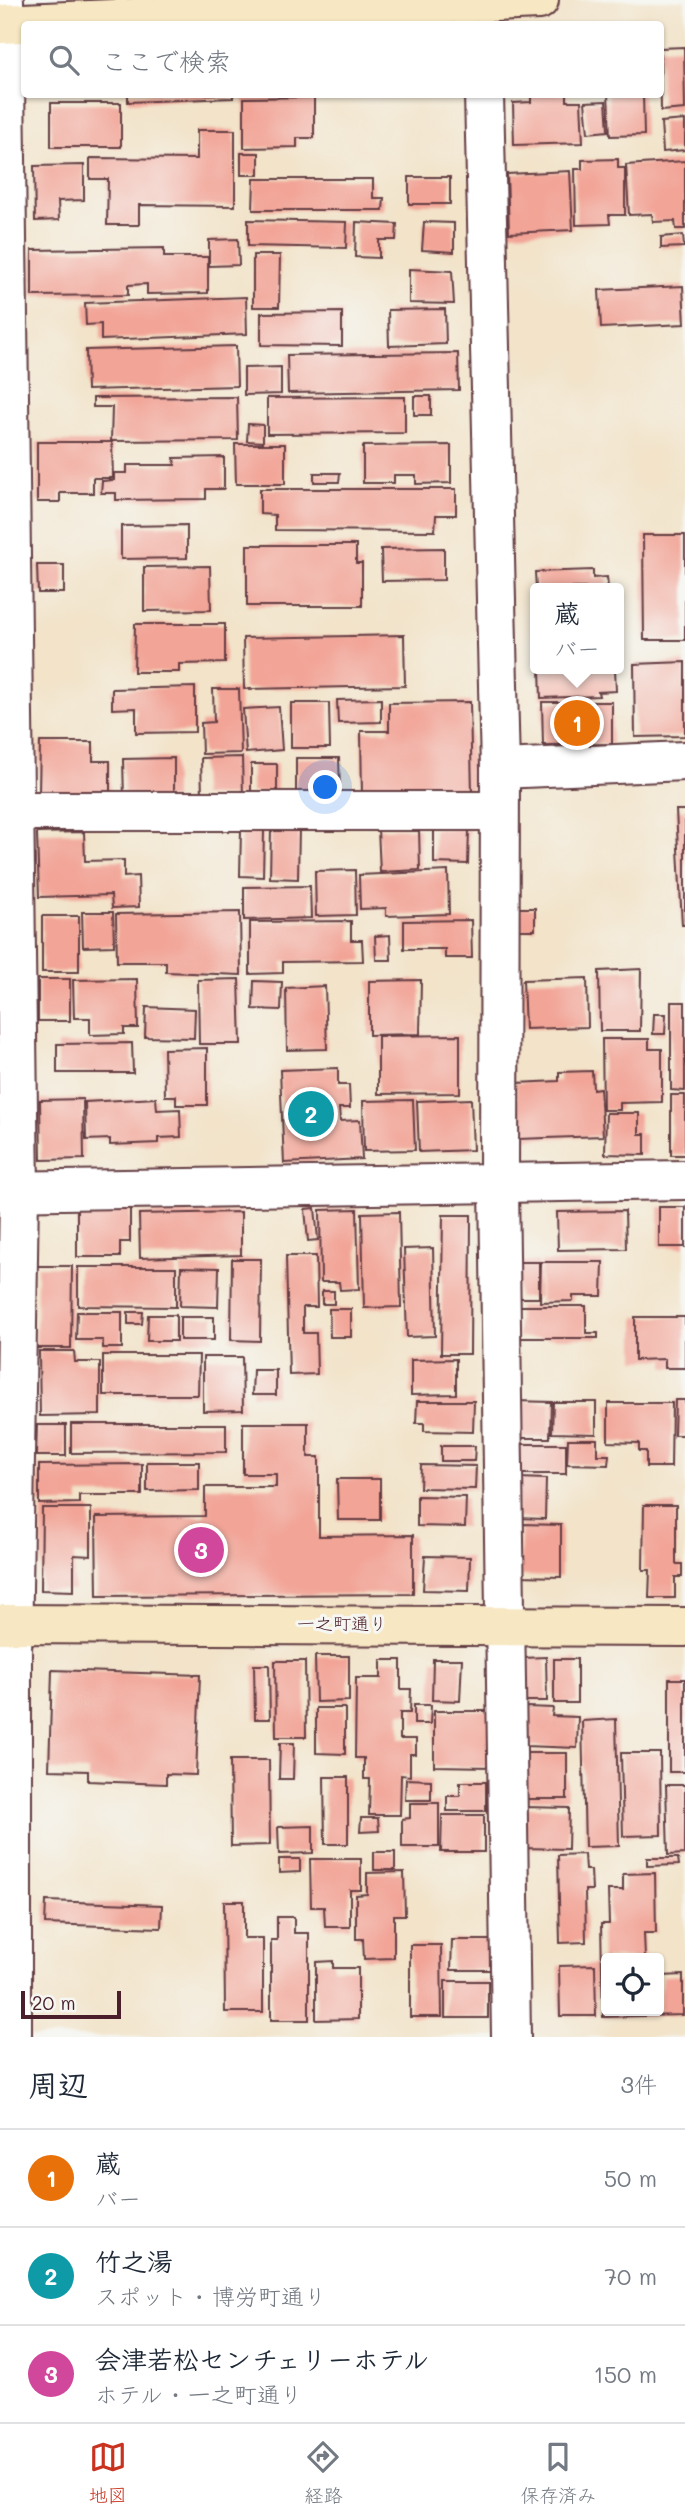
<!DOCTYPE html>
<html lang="ja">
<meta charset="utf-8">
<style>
body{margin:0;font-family:Mali,"Klee One",sans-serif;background:#f6f6f7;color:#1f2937}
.controls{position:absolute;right:21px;bottom:21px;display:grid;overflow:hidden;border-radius:7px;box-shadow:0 2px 5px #0004}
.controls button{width:63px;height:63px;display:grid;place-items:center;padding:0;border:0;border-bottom:2px solid #e0e1e3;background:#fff;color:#1f2937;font:35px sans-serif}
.scale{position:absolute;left:21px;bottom:18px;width:100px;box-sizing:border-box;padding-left:7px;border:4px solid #4a1f2b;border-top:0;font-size:19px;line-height:24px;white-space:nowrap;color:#4a1f2b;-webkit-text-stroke:5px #f6f6f2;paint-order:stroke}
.you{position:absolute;left:326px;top:788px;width:24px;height:24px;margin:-18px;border:5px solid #fff;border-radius:50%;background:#1a73e8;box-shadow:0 0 0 10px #1a73e833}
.badge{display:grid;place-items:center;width:46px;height:46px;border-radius:50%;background:#c8321e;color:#fff;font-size:23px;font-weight:700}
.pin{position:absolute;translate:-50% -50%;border:4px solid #fff;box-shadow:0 2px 7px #0006}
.popup{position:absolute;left:530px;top:583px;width:94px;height:91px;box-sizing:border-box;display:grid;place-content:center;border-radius:7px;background:#fff;filter:drop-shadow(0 2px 5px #0005);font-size:23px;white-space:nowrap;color:#747a83}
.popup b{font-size:26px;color:#1f2937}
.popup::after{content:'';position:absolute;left:50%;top:100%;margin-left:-14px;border:14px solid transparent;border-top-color:#fff}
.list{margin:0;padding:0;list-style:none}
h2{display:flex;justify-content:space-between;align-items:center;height:91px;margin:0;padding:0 28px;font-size:30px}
h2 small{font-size:23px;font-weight:400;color:#747a83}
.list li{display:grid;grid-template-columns:46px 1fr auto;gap:21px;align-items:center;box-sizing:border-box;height:98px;padding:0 28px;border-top:2px solid #e0e1e3}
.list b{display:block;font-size:26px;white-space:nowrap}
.list p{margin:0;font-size:23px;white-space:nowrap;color:#747a83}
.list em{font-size:23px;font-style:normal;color:#747a83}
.icon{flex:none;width:38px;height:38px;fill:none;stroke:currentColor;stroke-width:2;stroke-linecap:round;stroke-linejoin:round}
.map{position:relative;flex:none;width:685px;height:2037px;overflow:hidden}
.search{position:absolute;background:#fff;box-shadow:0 2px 5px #0004;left:21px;right:21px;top:21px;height:77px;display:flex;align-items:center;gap:18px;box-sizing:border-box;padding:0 24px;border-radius:7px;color:#747a83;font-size:26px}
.sheet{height:385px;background:#fff}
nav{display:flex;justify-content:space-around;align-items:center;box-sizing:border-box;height:98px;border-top:2px solid #e0e1e3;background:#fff;font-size:19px;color:#747a83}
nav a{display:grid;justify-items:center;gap:4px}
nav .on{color:#c8321e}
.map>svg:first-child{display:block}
.building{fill:#f2a497}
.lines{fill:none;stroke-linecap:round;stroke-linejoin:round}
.street-casing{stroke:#633c43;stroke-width:42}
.secondary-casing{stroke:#633c43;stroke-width:42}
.street{stroke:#fff;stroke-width:38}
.secondary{stroke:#f7e8c3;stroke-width:38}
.labels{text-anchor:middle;stroke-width:6;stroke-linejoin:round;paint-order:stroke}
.street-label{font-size:18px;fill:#4a1f2b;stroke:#f6f6f2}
</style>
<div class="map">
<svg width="685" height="2037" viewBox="0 0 685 2037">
<rect width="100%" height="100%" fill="#f6f6f2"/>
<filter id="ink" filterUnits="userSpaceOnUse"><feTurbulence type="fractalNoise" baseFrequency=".0143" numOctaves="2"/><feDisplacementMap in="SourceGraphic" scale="14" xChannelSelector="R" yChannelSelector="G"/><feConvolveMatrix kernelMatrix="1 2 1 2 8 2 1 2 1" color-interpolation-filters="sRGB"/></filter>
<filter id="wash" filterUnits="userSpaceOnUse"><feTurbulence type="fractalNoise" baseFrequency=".00686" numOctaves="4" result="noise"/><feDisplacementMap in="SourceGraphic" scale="28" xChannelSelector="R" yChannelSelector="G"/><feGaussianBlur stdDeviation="1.57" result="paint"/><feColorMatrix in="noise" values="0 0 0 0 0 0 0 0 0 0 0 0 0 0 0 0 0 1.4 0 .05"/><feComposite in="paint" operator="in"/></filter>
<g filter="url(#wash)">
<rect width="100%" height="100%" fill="#f2e3c9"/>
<g id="blocks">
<!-- building -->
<g class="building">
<path d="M684,47L685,109L661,111L660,48Z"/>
<path d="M128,94H233V98L128,102Z"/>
<path d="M531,94H567V101H581L583,143L514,145L513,103L531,102Z"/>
<path d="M608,94H643L644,135L610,136Z"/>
<path d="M314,97V138H297V147L244,148V98Z"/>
<path d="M606,101L608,131L588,133L585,102Z"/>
<rect x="51" y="103" width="70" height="44"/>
<path d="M685,120V150L663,152L661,122Z"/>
<path d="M197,130H235V206L139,205V225H107L108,179H90V158L197,159Z"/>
<rect x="241" y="153" width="18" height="22"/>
<path d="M618,159V168H625V215H609L610,224L576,225L575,169H582V160Z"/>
<path d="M685,161V229H676L675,221L653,222L652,214L629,215L626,165Z"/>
<path d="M84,165V200L58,201L59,220L35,221L34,166Z"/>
<path d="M570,171L573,230L509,233L507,174Z"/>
<rect x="409" y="177" width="41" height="27"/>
<path d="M254,179H373V198H384L383,210H253Z"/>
<path d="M248,220L347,222L346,248L248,246Z"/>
<path d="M356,222L397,224L396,240H379V258L355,257Z"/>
<path d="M424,222L454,223V252L422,250Z"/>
<path d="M683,235L684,247L661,248V237Z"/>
<path d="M238,239L239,265L209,266V240Z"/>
<path d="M164,248V257H208V293L147,294V284L128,285V295L32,296V250Z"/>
<path d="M253,255H280L279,307H253Z"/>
<path d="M409,269L452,271L454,304L409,303Z"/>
<path d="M683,286L685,324L601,328L599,290Z"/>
<path d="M246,297L247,334L101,340V324L86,325L85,303Z"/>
<path d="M445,309L446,344L389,346L388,310Z"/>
<path d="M342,312V346L261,345V313Z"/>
<path d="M236,346L237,386L87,390L86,350Z"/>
<path d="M458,353L459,390L288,393L287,355Z"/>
<path d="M281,367V394L244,395V368Z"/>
<rect x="414" y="396" width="17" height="19"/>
<path d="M237,397L238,440L111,441L112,407H93V398Z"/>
<path d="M405,397V433L267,434V398Z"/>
<path d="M248,424L263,425V442L247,441Z"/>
<path d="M37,442H112L113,478H93V493H60V502H37Z"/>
<path d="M235,444H285V484H236Z"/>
<path d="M451,445V483L416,484V475H394V483H363V446Z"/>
<path d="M224,457V489H206V499L116,500V493H101L102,481L114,480V473H127V465H175L174,458Z"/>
<path d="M314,473H340L339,482H314Z"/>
<path d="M260,489H456V515H436L435,531L275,530V515L260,514Z"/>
<path d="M187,525V558L121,559V526Z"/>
<path d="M643,535H685V640H644Z"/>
<path d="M247,545H356V563H362V606H247Z"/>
<path d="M444,548V580L382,581L381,549Z"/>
<path d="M37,565H64V593H38Z"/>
<path d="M210,566L211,610L144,611V567Z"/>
<path d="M593,570V578L607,577L608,588H536L535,572Z"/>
<path d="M135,624H225V663L179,664V672H134Z"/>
<path d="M404,635L405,686L244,689L243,638Z"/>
<path d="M685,662V736L635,737L634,664Z"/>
<path d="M540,669H615L616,691L598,692L599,696L541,698Z"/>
<path d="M195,687V732L136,733V708L112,709V689Z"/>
<path d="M213,689H239L241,753L202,754L201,723L214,722Z"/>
<path d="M381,699V722L338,723L337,700Z"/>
<path d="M470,702L472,794L362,796L361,731H389V703Z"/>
<path d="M542,702H612V744L543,745Z"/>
<path d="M291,703H329L330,748H291Z"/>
<path d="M279,707L282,750L246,753L243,709Z"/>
<path d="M40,742H93V761H110V794H39Z"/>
<path d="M242,757L243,796H202L201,758Z"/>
<path d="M174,758V799H124L123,759Z"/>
<path d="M296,758H339L340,791H296Z"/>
<path d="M251,764H277V792L251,793Z"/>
<path d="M676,810H685V925H682Z"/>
<path d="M271,828H299L298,879L270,878Z"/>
<path d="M419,828L420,870L380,872L378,829Z"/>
<path d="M434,829H469L468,864L434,863Z"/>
<path d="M241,830L264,831L263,877L240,876Z"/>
<path d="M84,832L85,861L124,860V877L138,876L139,907L112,908L111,895L39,897L37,833Z"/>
<path d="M355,870L356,915L316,916L315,871Z"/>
<path d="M448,871L449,914L386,916V908L360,909L359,875Z"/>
<path d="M310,886L311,918L244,920V887Z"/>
<rect x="519" y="908" width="16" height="22"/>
<path d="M82,912H113L114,946L83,947Z"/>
<path d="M240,912L241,975L166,972V962H117L116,914Z"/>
<rect x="42" y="916" width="37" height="56"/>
<path d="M471,920L472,958H445V949H404V921Z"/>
<path d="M351,921V940H362L363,961L283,962V973L250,974V922Z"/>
<path d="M390,935L391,960H376L375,936Z"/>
<path d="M641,969L640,1031H600L599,971Z"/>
<path d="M587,978L588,1027L525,1029L523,980Z"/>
<rect x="38" y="979" width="32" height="42"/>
<path d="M137,979L138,1028H124V1034L90,1035V1018H74L73,980Z"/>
<path d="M239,979L241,1044H199L198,980Z"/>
<path d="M421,980L420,1034L369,1035V981Z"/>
<path d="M254,981L282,982L281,1010L253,1009Z"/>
<path d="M325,986L327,1049L287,1050L286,988Z"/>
<path d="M671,1002H685V1091L671,1090Z"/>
<path d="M146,1007L195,1009L194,1038L145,1037Z"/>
<path d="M654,1014H666L665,1034H653Z"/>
<path d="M460,1035V1093L378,1094V1036Z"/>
<path d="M602,1039H649V1049H662V1102L620,1103V1110H603Z"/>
<path d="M132,1043L133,1073H57V1044Z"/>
<path d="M207,1048V1105H176V1096H165L164,1049Z"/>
<path d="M338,1068V1085H349L350,1108H339L340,1121L360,1120L362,1159L284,1163L280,1070Z"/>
<path d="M592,1071L593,1089L600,1088L603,1136L518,1139L516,1083L559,1081V1072Z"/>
<rect x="671" y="1095" width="14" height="60"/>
<path d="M156,1098L157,1110L180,1109L181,1137L158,1138V1143L110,1145V1139L86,1140L85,1102Z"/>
<path d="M83,1099L84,1159L41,1160L40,1100Z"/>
<path d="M471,1099L473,1150L419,1152L417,1101Z"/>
<path d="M413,1100L415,1150L364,1151L363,1101Z"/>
<path d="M606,1113H639V1134H645V1155L605,1154Z"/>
<rect x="659" y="1207" width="26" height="40"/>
<path d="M77,1208H130V1242H120V1257H77Z"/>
<path d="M315,1208L318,1240L308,1241L305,1209Z"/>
<path d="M357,1209L359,1289L340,1290L339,1282H321L320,1210Z"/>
<path d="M625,1211L626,1249L558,1250L557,1212Z"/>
<path d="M241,1212V1255L140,1258L139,1214Z"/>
<path d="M399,1212L401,1307L364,1308L362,1213Z"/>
<path d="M443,1215H471L470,1354H441Z"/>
<path d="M433,1248L435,1336L407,1337L404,1249Z"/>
<path d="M286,1256H316L317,1307H303V1333H316L317,1374L289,1375Z"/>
<path d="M232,1259H261L260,1341L231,1340Z"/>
<rect x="518" y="1262" width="21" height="36"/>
<path d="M541,1262H603L602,1296H573V1301L540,1302Z"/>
<path d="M37,1266H72L71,1348H36Z"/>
<path d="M78,1267H176V1307L78,1306Z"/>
<path d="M181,1267L219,1268L218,1307L180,1306Z"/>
<rect x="322" y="1291" width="12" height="13"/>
<path d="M518,1306H586V1333H598V1338H518Z"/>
<path d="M329,1309H351V1337H330Z"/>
<path d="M77,1312H122V1348H103V1340H76Z"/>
<path d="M128,1312H143L142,1324H128Z"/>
<path d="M148,1315H176V1341H147Z"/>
<rect x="180" y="1317" width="34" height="23"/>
<path d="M635,1317H685V1368H665V1359L635,1360Z"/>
<path d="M39,1351H74L75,1362H100V1415L40,1416Z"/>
<path d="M103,1355H199L198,1395H103Z"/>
<path d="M203,1357H242L243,1410L203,1411Z"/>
<path d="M456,1359V1394L411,1395V1360Z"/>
<path d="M253,1370H276V1395H252Z"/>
<path d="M675,1400H685V1435H674Z"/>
<path d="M417,1401H474L473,1432L424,1431V1423H416Z"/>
<path d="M515,1401L551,1402L550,1438H515Z"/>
<path d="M553,1402H596V1434L552,1433Z"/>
<path d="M608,1403H672L671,1467H646V1451H639V1443L608,1442Z"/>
<path d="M243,1423H308V1457H319V1536L413,1535V1594L97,1596L96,1517L205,1516V1487H276V1474H243Z"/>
<path d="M71,1424H226V1452L71,1453Z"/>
<path d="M37,1425H66V1456H36Z"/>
<path d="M568,1439H597V1455H609L608,1465L567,1464Z"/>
<rect x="516" y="1444" width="50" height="30"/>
<path d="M441,1446H475L474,1461H441Z"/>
<path d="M147,1462H199V1490L147,1491Z"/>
<path d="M142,1464V1495H79V1503L39,1504V1465Z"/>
<path d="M421,1465L476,1466L475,1489L420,1488Z"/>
<path d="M518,1478L546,1479L545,1519L517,1518Z"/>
<path d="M337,1479H380V1520H338Z"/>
<path d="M417,1496L466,1497L465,1527L417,1526Z"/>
<path d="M644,1505H676V1564H682V1577H675V1598H649L650,1570H643Z"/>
<path d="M42,1508H91V1556L74,1555V1591L41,1590Z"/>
<path d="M521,1524L561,1525V1577L520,1576Z"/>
<path d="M425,1556L470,1557L469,1591L423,1590Z"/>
<path d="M315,1656H349V1701L316,1702Z"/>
<path d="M546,1657L547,1701H522V1658Z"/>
<path d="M433,1659H462L460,1701L432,1700Z"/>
<rect x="554" y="1659" width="23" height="44"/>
<path d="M381,1660H401V1689H411L410,1713H400V1739H416V1754H410V1776L401,1775L400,1815H369L370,1779H364V1758H355L356,1678H381Z"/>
<path d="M275,1661H305L306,1737H276Z"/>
<path d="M254,1665H269L270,1719H255Z"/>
<path d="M52,1670L200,1675L196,1775L166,1774V1784L88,1781V1771L49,1770Z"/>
<rect x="669" y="1679" width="16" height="93"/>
<path d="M414,1705H431L430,1724H414Z"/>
<path d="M526,1707L553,1708L552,1716L578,1717L577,1748L525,1746Z"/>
<path d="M316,1708H345V1754L316,1753Z"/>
<path d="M434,1711H492L491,1767L434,1766Z"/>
<path d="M616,1719L619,1846L585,1847L582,1721Z"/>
<path d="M280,1743H294L293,1779H279Z"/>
<path d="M523,1753H567V1799H524Z"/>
<path d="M621,1753H660L661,1835L623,1836Z"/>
<path d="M230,1760H269L270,1845L231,1846Z"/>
<path d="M324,1777H348V1844H325Z"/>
<path d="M406,1779L431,1780V1800H405Z"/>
<path d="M460,1782H486V1811H447V1796H460Z"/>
<path d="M666,1785H685V1854L668,1855Z"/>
<path d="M410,1803H439V1847H402V1819L410,1818Z"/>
<path d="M524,1807L569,1808L568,1849L523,1848Z"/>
<path d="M442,1815H484V1852H441Z"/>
<path d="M361,1818H378L379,1831L360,1832Z"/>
<path d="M313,1826V1853L279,1854L278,1827Z"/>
<rect x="374" y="1852" width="21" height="18"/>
<path d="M584,1854L585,1870H591L592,1890H585L586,1942L560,1943L558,1855Z"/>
<path d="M647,1858H678L679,1865L647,1866Z"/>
<path d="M279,1859H300V1872L279,1873Z"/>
<path d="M310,1859H361V1890H350V1927H325L324,1907H311Z"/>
<path d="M404,1872L405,1915H394V1958L364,1959L363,1939H356V1895L367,1894V1873Z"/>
<path d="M655,1873L656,1933H644L645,1958H606V2011H659L662,1976L683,1975V2015L603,2017L601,1924H609L608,1890H623V1874Z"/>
<path d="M46,1901L162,1905L161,1928L45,1924Z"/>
<path d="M224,1901H244V1938H263V2012H225Z"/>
<path d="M277,1917H294V1933H309V2020H271V1940H277Z"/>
<path d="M452,1940H492V1970H451Z"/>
<path d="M410,1945H441L442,2017H410Z"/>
<path d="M333,1961V1968H358V2019L316,2020V1962Z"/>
<path d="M595,1965L596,2016H560L559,1966Z"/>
<rect x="445" y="1981" width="43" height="37"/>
</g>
</g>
</g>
<g filter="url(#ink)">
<use href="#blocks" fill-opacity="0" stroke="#633c43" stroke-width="2"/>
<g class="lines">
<defs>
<g id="street">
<path d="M4,0L19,1191L12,1656V2037"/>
<path d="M484,94L500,769L499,1184L511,2037"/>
<path d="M500,769L685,761"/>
<path d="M0,811H499"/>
<path d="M0,1191L685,1180"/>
</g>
<g id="secondary">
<path d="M0,24L539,0"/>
<path d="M0,1624L685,1627"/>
</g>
</defs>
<!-- street casing -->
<use href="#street" class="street-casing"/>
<!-- secondary casing -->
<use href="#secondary" class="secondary-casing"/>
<!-- street -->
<use href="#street" class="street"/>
<!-- secondary -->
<use href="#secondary" class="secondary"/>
</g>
</g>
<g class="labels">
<!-- street labels -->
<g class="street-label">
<text x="342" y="1630">一之町通り</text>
</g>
</g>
</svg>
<div class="controls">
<button><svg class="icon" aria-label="locate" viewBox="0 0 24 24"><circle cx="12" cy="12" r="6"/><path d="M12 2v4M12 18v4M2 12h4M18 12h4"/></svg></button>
</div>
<div class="scale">20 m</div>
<div class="you"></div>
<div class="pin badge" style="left:577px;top:723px;background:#e8710a">1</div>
<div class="popup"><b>蔵</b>バー</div>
<div class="pin badge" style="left:311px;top:1114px;background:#0f9aa8">2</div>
<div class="pin badge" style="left:201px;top:1550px;background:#d1479c">3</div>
<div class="search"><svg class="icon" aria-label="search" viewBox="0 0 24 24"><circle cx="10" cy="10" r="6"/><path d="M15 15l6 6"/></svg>ここで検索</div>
</div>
<section class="sheet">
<h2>周辺<small>3件</small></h2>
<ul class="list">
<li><span class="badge" style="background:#e8710a">1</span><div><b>蔵</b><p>バー</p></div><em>50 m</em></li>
<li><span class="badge" style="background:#0f9aa8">2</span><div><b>竹之湯</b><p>スポット · 博労町通り</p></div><em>70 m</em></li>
<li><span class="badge" style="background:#d1479c">3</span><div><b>会津若松センチェリーホテル</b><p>ホテル · 一之町通り</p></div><em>150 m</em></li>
</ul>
</section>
<nav>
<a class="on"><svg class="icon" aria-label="map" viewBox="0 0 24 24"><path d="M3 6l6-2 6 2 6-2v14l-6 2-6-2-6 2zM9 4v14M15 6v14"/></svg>地図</a>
<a><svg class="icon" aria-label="directions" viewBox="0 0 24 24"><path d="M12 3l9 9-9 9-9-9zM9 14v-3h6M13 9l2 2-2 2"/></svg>経路</a>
<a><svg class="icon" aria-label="saved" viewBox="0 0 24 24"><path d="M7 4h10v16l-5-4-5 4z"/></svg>保存済み</a>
</nav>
